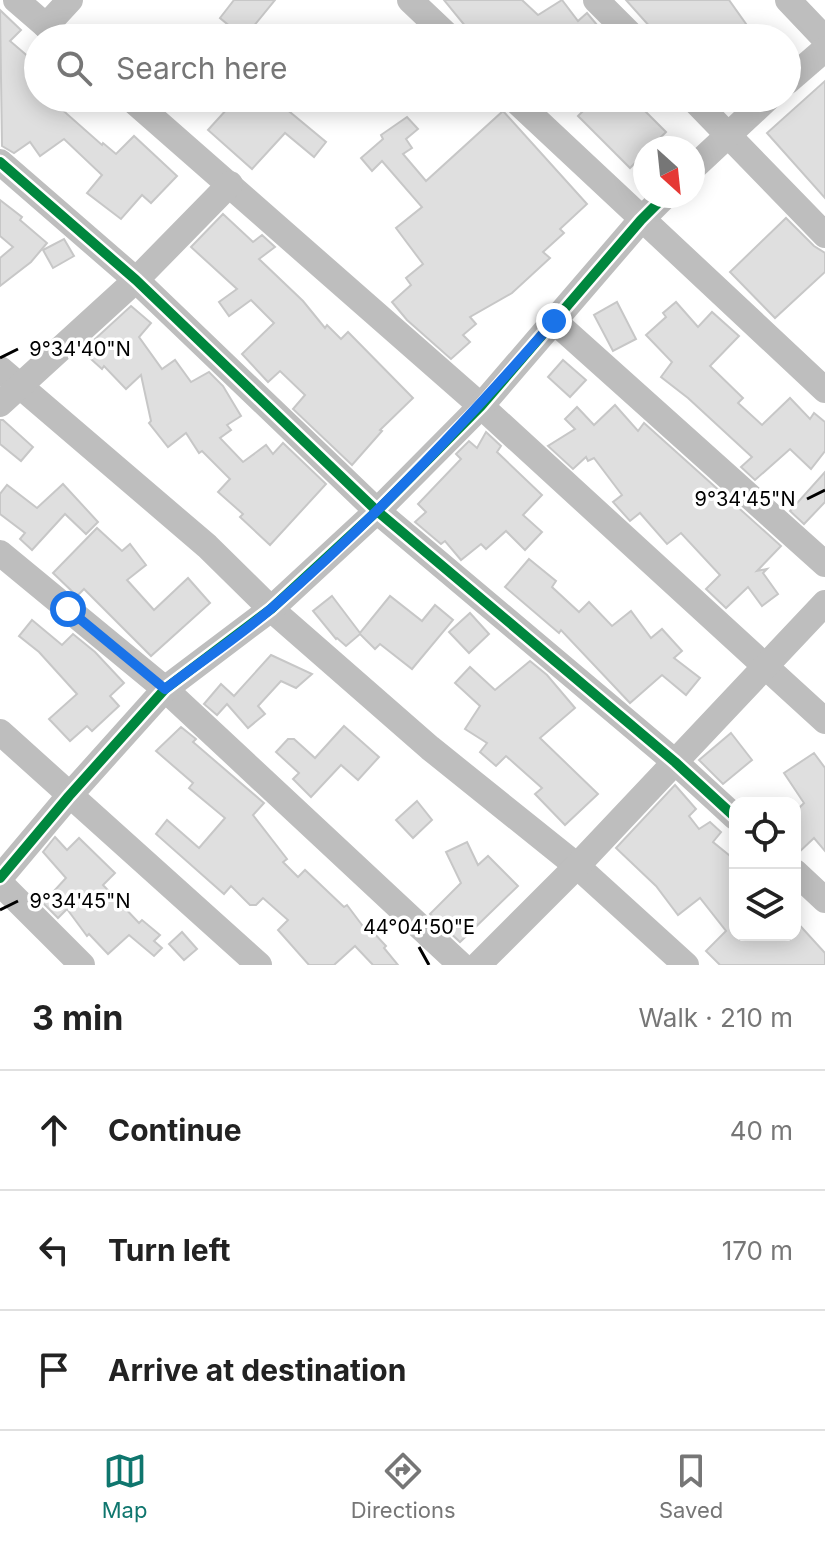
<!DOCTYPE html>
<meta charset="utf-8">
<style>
body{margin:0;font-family:Inter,sans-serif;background:#f6f6f6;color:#222}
.controls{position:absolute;right:24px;bottom:24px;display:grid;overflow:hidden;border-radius:16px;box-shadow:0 4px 20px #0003}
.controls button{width:72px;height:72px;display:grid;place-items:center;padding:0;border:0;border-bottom:2px solid #e0e0e0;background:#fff;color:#222;font:40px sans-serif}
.compass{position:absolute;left:633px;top:136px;width:72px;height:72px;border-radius:50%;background:#fff;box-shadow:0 4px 20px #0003;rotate:153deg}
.stop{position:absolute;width:24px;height:24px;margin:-18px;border:6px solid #1a73e8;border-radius:50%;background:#fff}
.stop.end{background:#1a73e8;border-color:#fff;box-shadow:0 2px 8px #0008}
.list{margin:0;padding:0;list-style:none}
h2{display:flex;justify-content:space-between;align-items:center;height:104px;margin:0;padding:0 32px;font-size:34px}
h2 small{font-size:26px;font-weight:400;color:#767676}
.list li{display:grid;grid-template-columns:52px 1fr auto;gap:24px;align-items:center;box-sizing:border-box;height:120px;padding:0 32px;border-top:2px solid #e0e0e0}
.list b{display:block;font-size:30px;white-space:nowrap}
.list em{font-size:26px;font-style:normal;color:#767676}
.icon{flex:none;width:44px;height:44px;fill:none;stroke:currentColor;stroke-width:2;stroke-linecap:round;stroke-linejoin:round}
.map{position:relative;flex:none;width:825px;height:965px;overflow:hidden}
.search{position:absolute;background:#fff;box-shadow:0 4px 20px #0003;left:24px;right:24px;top:24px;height:88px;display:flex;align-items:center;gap:20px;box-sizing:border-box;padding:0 28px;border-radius:44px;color:#767676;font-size:30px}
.sheet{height:464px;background:#fff}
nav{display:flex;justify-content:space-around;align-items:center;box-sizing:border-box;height:112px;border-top:2px solid #e0e0e0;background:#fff;font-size:22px;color:#767676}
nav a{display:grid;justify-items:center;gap:4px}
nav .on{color:#0f766e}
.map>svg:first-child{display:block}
.building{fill:#dfdfdf;stroke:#c7c7c7;stroke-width:2}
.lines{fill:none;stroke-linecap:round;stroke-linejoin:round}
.minor{stroke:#bebebe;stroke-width:26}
.cycleway-casing{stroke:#fff;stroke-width:15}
.cycleway{stroke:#00873e;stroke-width:10}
.route{stroke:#1a73e8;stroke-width:10}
.ticks{fill:none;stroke:#000;stroke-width:3}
.ticks-label{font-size:20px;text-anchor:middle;fill:#000;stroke:#fff;stroke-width:7;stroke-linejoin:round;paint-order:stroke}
</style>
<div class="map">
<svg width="825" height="965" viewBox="0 0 825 965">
<rect width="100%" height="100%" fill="#fff"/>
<!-- building -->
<g class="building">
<path d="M234,0H275L244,38L220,18Z"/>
<path d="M444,0H522L538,15L562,0L578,21L587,13L608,38H531L521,29L512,38H475Z"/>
<path d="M626,0H729L756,38H660Z"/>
<path d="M0,10L21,30L10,41L38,65V98H67L59,107L102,145L103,143L116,154L134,136L177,176L151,203L142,195L121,219L87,193L102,175L64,139L40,156L30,142L14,153L2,146Z"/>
<path d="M825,81V198L767,133Z"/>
<path d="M237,98H273L326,142L314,157L285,133L252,169L208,130Z"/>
<path d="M596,98H632L666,132L650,148H645V153L630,168L578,116Z"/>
<path d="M503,111L587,204L560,229L564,233L543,252L550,258L512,293L470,317L476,324L463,335L470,342L451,359L407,320L392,302L411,285L406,278L423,264L396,228L422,207L382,161L372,171L361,158L383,139L381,135L407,117L418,129L406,139L412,148L403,154L426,181Z"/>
<path d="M0,200L22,217L20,220L47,243L31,262L0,286V258L13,247L0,236Z"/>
<path d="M223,214L253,242L262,235L275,247L259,259L303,301L325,328L327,325L341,339L348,332L413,398L380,430L382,431L352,465L293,409L305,395L280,371L268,382L242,354L274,323L251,300L229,316L219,302L237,289L191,247Z"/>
<path d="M786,218L814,246L825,253V272L775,318L730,272Z"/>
<path d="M64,239L74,256L53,268L43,250Z"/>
<path d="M617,302L636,339L613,351L594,315Z"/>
<path d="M676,302L698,327L712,312L739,336L710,366L743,398L738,403L762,425L790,398L810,419L814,413L825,422V451L811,469L790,449L755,480L741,467L752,457L688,398L661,377L672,362L646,335L666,317L663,313Z"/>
<path d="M131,306L151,323L139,337L162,369L175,360L191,382L209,372L223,386L241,416L227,425L231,430L220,438L243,462L266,445L273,454L283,443L326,484L270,545L240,517L243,514L218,492L230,479L202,451L199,453L186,433L168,447L149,423L151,421L141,375L126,389L104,366L102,369L82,351Z"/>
<path d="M563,360L586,380L570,397L548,377Z"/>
<path d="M615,405L638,431L644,423L781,546L757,571L767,569L763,573L778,594L762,606L748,587L726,608L706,589L720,575L681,533L667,544L640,513L630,521L613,502L622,495L594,458L588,461L586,457L573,469L548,446L575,429L565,419L577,407L594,425Z"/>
<path d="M0,420H3L33,447L21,461L0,444Z"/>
<path d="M486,432L501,446L497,452L542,495L523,515L542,532L525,550L506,531L486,549L481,544L461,560L445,541L441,544L415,522L426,512L418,504L461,459L456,454L469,441L477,448Z"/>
<path d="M825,472V502L804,524L790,511Z"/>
<path d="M63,484L98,522L86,534L65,514L32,550L20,539L25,533L0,514V494L7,485L37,508Z"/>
<path d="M97,528L122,551L130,544L146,565L127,580L154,610L188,578L210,603L151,656L84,589L77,596L53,573Z"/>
<path d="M529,559L556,581L552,587L579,612L589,602L612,626L631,611L651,638L662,629L682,651L674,658L700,678L686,695L662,675L630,703L561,630L559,633L505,587Z"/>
<path d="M332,596L360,633L390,596L422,621L435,605L453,620L412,669L380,644L375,649L360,634L346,646L337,638L336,639L313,611Z"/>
<path d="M470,613L489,634L469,653L449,632Z"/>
<path d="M32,620L62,645L73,634L95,652L124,683L110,696L119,706L92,731L87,726L70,741L49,719L77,694L39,652L19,636Z"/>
<path d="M271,655L312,674L296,688L281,681L258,706L265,714L248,728L227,704L217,715L204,704L221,684L234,696Z"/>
<path d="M530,661L547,675L575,708L540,738L598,794L565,825L535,794L542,788L506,756L496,766L480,752L487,743L465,729L480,706L455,683L470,667L495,690Z"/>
<path d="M344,726L379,757L358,780L341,765L311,797L293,779L299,773L276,752L288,739H294L315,758Z"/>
<path d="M181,727L196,739L193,742L264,803L253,815L287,859L283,862L298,877L305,870L344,907L347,905L368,933L371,930L386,946L384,948L398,965H373L355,946L334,965H309L278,930L288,920L263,898L256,905H250L231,886L224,894L156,834L167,820L199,848L225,818L189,788L193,783L156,751Z"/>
<path d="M731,733L752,760L723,784L699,760Z"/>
<path d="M814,753L825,768V851L814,838L795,856V812L804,803L784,773Z"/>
<path d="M675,785L696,809L689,816L699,829L710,822L721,832L713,842L735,860V935H795V920L825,953V965H720L706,951L726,931L700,898L678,915L656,886L616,848Z"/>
<path d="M417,801L432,820L413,838L396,820Z"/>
<path d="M55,837L67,850L79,838L115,873L103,885L139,923L142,920L160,935L154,941L162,948L154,956L129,935L108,954L89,934L87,936L67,909L58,918L43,903L66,878L43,852Z"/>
<path d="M467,842L478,865L488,856L518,886L460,942L430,914L461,883L446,852Z"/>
<path d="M182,932L197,949L184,960L169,944Z"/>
</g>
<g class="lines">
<!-- minor -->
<g class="minor">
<path d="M16,0L60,38"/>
<path d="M410,0L450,38"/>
<path d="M596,0L634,38"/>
<path d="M788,0L825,39"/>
<path d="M46,26L70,0"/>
<path d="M787,82L825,49"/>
<path d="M130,98L481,406L825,721"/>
<path d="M513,98L825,390"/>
<path d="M692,98L825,235"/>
<path d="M0,162L136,280L377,511L675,762L735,817"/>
<path d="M693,168L768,98"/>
<path d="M554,321L825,564"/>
<path d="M0,369L207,546L271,609L430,748L577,866L686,965"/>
<path d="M0,404L136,280L230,184"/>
<path d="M0,553L165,689L461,965"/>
<path d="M0,732L259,965"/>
<path d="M795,872L825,900"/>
<path d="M0,878L69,796L165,689L271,609L377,511L481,406L641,220L665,196"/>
<path d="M0,883L82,965"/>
<path d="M478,965L577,866L825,603"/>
</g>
<defs>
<g id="cycleway">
<path d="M0,162L136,280L377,511L675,762L735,817"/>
<path d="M0,878L69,796L165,689L271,609L377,511L481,406L641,220L665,196"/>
</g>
</defs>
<!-- cycleway casing -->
<use href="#cycleway" class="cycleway-casing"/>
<!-- cycleway -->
<use href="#cycleway" class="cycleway"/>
</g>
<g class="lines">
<!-- route -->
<path class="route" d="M68,609L165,689C200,662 238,637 272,608C374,520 466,422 554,321"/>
</g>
<!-- ticks -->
<path class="ticks" d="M0,358L18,349M807,499L825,490M0,910L18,901M419,947L429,965"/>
<g class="ticks-label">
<text x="80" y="356">9°34'40"N</text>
<text x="745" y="506">9°34'45"N</text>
<text x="80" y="908">9°34'45"N</text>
<text x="419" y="934">44°04'50"E</text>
</g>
</svg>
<div class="controls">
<button><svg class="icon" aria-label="locate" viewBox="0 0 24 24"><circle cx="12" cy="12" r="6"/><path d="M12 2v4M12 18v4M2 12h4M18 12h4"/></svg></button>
<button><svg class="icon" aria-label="layers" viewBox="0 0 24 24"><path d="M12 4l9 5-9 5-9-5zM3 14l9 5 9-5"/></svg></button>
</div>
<svg class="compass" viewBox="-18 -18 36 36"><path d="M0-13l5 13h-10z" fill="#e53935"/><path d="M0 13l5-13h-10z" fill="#767676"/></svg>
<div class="stop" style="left:68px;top:609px"></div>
<div class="stop end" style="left:554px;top:321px"></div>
<div class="search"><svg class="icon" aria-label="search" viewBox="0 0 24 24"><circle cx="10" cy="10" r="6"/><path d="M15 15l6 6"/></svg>Search here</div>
</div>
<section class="sheet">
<h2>3 min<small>Walk · 210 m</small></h2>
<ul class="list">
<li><svg class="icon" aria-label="ahead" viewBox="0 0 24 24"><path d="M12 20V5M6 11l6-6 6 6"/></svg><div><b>Continue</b></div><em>40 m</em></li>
<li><svg class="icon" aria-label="left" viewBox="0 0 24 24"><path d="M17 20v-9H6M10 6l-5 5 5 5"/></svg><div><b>Turn left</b></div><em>170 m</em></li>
<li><svg class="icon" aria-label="arrive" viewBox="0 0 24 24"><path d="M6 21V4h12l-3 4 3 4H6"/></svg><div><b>Arrive at destination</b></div></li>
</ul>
</section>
<nav>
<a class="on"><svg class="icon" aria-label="map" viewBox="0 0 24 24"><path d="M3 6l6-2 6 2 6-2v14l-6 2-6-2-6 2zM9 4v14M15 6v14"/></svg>Map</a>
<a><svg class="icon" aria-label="directions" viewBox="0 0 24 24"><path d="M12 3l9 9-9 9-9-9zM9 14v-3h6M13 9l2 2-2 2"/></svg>Directions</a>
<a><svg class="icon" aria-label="saved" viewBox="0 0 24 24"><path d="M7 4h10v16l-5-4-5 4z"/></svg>Saved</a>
</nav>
